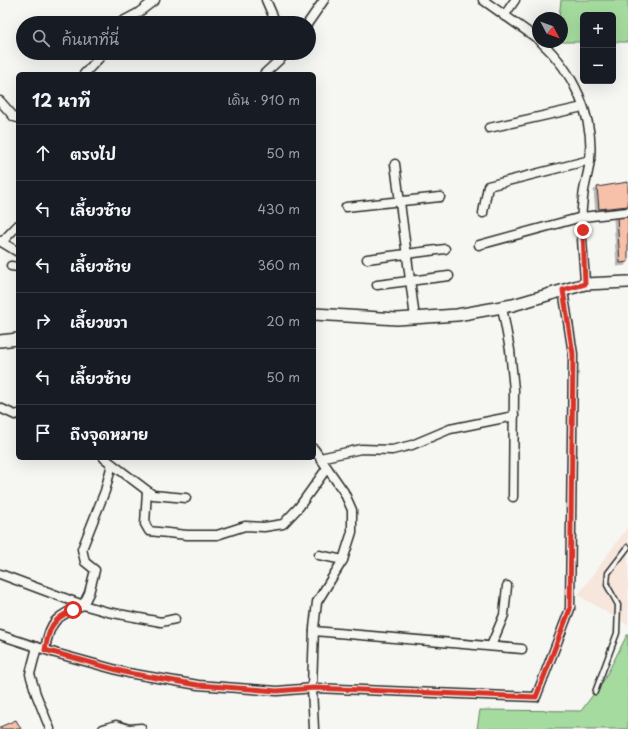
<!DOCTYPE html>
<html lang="th">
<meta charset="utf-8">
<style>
body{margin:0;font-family:"Playpen Sans","Playpen Sans Thai",sans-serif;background:#20242c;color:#f1f3f6}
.controls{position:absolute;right:12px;top:12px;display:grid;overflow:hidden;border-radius:6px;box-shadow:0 4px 16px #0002}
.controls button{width:36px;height:36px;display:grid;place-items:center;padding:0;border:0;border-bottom:1px solid #363941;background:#171b24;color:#f1f3f6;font:20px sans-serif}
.compass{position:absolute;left:532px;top:12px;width:36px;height:36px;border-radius:50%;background:#171b24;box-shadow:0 4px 16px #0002;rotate:131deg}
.stop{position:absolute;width:12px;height:12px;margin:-9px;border:3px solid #d93025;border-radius:50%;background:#fff}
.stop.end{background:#d93025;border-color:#fff;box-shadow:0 1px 4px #0008}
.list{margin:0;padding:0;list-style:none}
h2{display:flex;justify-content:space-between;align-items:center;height:52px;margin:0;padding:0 16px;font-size:17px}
h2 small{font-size:13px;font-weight:400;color:#9ea1a6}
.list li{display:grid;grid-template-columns:26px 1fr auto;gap:12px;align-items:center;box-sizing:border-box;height:56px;padding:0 16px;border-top:1px solid #363941}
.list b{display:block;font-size:15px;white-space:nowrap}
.list em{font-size:13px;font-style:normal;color:#9ea1a6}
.icon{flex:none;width:22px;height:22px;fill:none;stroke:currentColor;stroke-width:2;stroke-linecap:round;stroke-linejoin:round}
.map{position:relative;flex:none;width:628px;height:729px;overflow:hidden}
.search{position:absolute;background:#171b24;box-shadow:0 4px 16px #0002;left:16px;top:16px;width:300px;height:44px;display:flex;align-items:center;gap:10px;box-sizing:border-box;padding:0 14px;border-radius:22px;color:#9ea1a6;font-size:15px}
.panel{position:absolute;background:#171b24;box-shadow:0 4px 16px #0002;left:16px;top:72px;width:300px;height:388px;border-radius:6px}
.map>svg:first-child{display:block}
.built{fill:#f6e6dc}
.green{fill:#a5db9f;stroke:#688365}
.building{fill:#f6c0a9;stroke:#2b2b2b;filter:url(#shadow)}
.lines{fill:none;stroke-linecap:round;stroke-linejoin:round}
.service-casing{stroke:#2b2b2b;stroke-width:7}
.minor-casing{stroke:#2b2b2b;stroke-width:11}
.secondary-casing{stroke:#2b2b2b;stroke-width:14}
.service{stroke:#f6f6f2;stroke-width:4}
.minor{stroke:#f6f6f2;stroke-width:8}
.secondary{stroke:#f6f6f2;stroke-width:11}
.route{stroke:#d93025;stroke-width:5}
</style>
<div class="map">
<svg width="628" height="729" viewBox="0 0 628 729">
<defs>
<filter id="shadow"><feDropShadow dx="-3" dy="3" stdDeviation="0" flood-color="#0004"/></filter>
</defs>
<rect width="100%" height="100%" fill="#f6f6f2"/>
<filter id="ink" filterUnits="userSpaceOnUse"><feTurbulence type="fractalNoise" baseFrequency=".025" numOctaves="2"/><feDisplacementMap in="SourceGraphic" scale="8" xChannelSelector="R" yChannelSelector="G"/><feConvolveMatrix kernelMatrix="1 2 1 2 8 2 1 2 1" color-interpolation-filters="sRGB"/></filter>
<g filter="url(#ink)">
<!-- built -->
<path class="built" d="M628,527V625L578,595Z"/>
<!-- green -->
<g class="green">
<path d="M561,0H628V42H613V15H583V42H562V18H559Z"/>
<path d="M627,635H628V729H477L480,710L581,711L604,680Z"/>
</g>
<!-- building -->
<g class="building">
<path d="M628,182V206L599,209L597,187Z"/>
<path d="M628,215V262L620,263L617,216Z"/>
<path d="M16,720L21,729H0V727Z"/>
</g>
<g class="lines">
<defs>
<path id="service" d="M595,692L617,633L618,605L607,585L608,573L628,547"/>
<g id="minor">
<path d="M266,0L276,23"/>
<path d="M483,0L538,39"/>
<path d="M504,16L515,0"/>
<path d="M119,23L138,13L155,0"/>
<path d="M308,23L324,0"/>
<path d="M541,42C573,71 594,116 590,159C589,172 584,185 583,198C579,226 584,256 585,284"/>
<path d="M84,74L104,53"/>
<path d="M264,74L287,53"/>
<path d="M0,101L14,117L18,118"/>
<path d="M489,128L583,107"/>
<path d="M395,164L415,318"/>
<path d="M346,207L440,197"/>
<path d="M483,213L488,186L590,160"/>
<path d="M0,241L18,252"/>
<path d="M2,242L18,225"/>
<path d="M479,245L582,217L628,212"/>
<path d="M367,259L445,249"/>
<path d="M11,266L18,267"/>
<path d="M377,285L449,276"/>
<path d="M502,307L510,350L514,390L513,497"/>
<path d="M0,408L15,415L18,414"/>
<path d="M104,458L153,495L186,498"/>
<path d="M320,458L361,449L392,450L412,445L450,429L514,416"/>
<path d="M147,491L145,524L149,531L187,535H217L245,526L264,527L283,524L299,507L327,468"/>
<path d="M319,555L343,560"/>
<path d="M0,574L83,605L108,612L161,622L175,619"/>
<path d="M314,631L522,649"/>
<path d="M0,635L55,653L128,673L198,685L277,691L314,688L536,697L570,609L573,354L563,290"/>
<path d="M491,646L504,615L507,586"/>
<path d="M37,647L30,674L36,694L50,729"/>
<path d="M45,649C50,620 56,617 83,605L89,593L95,570L85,562L82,549L105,491L112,464"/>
<path d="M103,729L116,725L129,729L141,728"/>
<path d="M314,729L312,688L314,628L317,602L343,560L352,532V510L344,492L314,449"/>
</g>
<g id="secondary">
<path d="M314,314L397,319L457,315L513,305L585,284L628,282"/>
<path d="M0,341L18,339"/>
</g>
</defs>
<!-- service casing -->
<use href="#service" class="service-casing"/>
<!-- minor casing -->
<use href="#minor" class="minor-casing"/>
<!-- secondary casing -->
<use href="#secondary" class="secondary-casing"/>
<!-- service -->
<use href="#service" class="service"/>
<!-- minor -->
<use href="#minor" class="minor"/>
<!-- secondary -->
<use href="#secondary" class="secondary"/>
</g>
</g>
<g class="lines" filter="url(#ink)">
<!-- route -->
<path class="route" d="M73,610C52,619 49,628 45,650L128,673L198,685L277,691L314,688L536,697L570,609L573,354L563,290L585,284L583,230"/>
</g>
</svg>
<div class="controls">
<button>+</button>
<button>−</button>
</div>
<svg class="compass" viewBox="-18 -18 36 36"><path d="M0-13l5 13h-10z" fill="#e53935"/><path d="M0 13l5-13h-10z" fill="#9ea1a6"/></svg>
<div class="stop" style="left:73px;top:610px"></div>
<div class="stop end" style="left:583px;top:230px"></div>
<div class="search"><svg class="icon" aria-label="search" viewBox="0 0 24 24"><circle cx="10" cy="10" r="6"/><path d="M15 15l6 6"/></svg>ค้นหาที่นี่</div>
<section class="panel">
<h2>12 นาที<small>เดิน · 910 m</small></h2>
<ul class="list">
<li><svg class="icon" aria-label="ahead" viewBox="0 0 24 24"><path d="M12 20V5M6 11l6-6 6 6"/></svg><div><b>ตรงไป</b></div><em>50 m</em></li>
<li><svg class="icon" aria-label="left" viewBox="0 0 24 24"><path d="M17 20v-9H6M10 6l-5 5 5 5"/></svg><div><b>เลี้ยวซ้าย</b></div><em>430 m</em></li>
<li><svg class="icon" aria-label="left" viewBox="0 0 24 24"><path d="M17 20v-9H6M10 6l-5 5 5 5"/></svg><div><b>เลี้ยวซ้าย</b></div><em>360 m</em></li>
<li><svg class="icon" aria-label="right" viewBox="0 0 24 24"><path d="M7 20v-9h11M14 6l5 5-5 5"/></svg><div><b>เลี้ยวขวา</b></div><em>20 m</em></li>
<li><svg class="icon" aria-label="left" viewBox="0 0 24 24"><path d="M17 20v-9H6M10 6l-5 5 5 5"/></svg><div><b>เลี้ยวซ้าย</b></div><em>50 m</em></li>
<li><svg class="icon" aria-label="arrive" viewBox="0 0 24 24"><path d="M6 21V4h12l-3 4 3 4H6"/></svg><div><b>ถึงจุดหมาย</b></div></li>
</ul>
</section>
</div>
